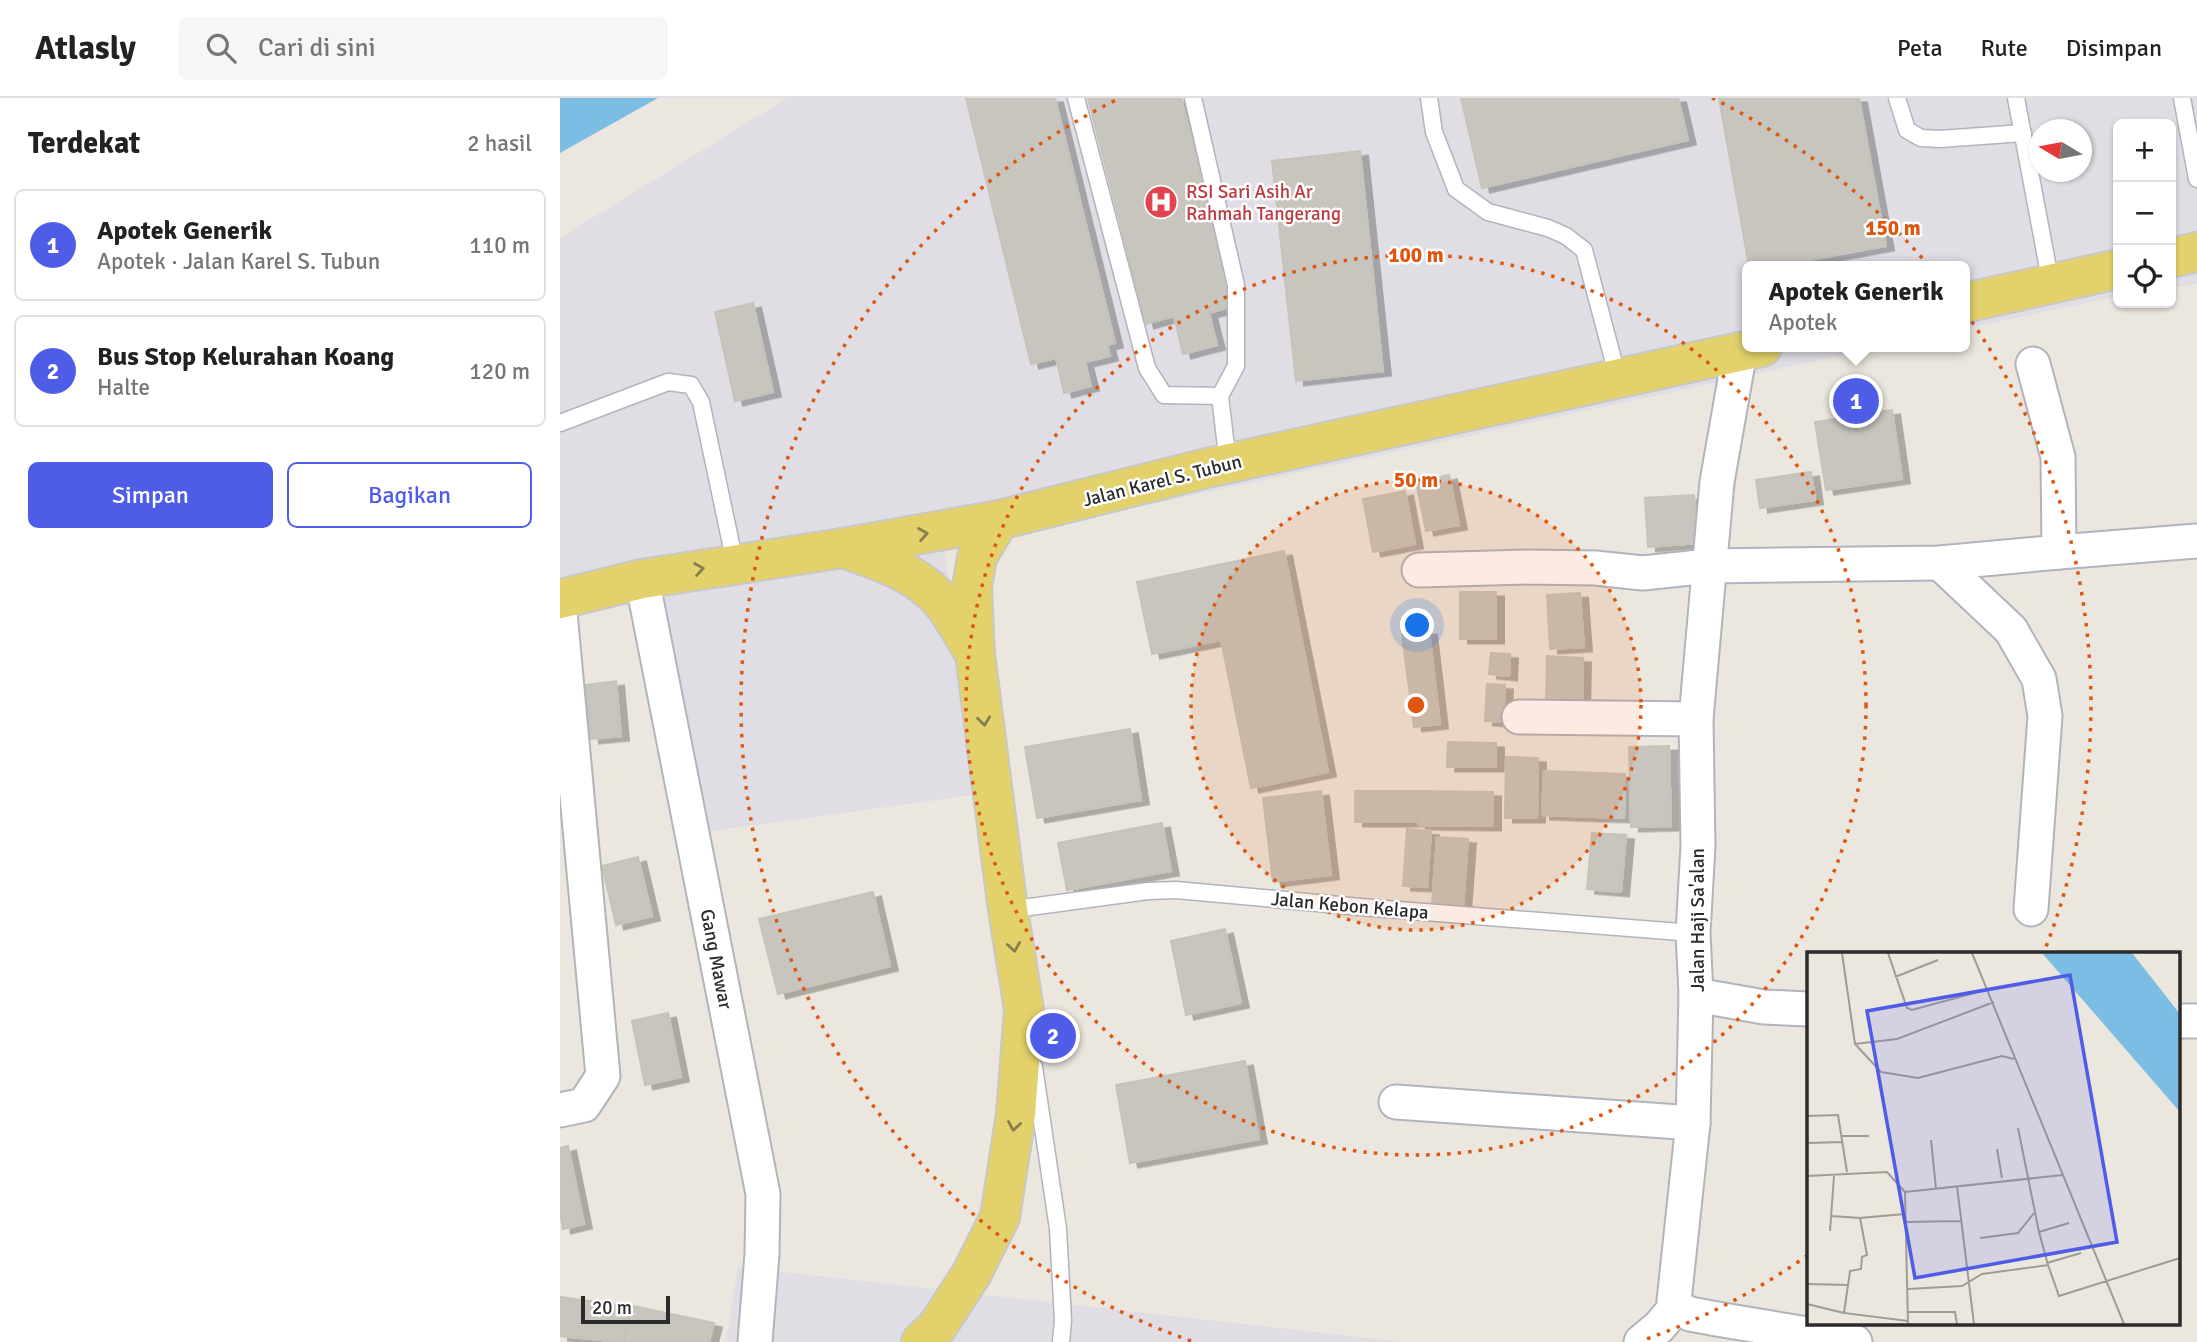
<!DOCTYPE html>
<html lang="id">
<meta charset="utf-8">
<style>
body{margin:0;font-family:Signika,sans-serif;background:#f6f6f6;color:#222}
.controls{position:absolute;right:21px;top:21px;display:grid;overflow:hidden;border-radius:10px;box-shadow:0 2px 5px #0004}
.controls button{width:63px;height:63px;display:grid;place-items:center;padding:0;border:0;border-bottom:2px solid #e0e0e0;background:#fff;color:#222;font:35px sans-serif}
.compass{position:absolute;left:1469px;top:21px;width:63px;height:63px;border-radius:50%;background:#fff;box-shadow:0 2px 5px #0004;rotate:280deg}
.scale{position:absolute;left:21px;bottom:18px;width:89px;box-sizing:border-box;padding-left:7px;border:4px solid #2b2b2b;border-top:0;font-size:19px;line-height:24px;white-space:nowrap;color:#2b2b2b;-webkit-text-stroke:5px #fff;paint-order:stroke}
.you{position:absolute;left:858px;top:528px;width:24px;height:24px;margin:-18px;border:5px solid #fff;border-radius:50%;background:#1a73e8;box-shadow:0 0 0 10px #1a73e833}
.badge{display:grid;place-items:center;width:46px;height:46px;border-radius:50%;background:#4e5ce8;color:#fff;font-size:23px;font-weight:700}
.pin{position:absolute;translate:-50% -50%;border:4px solid #fff;box-shadow:0 2px 7px #0006}
.popup{position:absolute;left:1182px;top:163px;width:228px;height:91px;box-sizing:border-box;display:grid;place-content:center;border-radius:10px;background:#fff;filter:drop-shadow(0 2px 5px #0005);font-size:23px;white-space:nowrap;color:#767676}
.popup b{font-size:26px;color:#222}
.popup::after{content:'';position:absolute;left:50%;top:100%;margin-left:-14px;border:14px solid transparent;border-top-color:#fff}
.list{margin:0;padding:0;list-style:none}
h2{display:flex;justify-content:space-between;align-items:center;height:91px;margin:0;padding:0 28px;font-size:30px}
h2 small{font-size:23px;font-weight:400;color:#767676}
.list li{display:grid;grid-template-columns:46px 1fr auto;gap:21px;align-items:center;box-sizing:border-box;height:112px;margin:0 14px 14px;padding:0 14px;border:2px solid #e0e0e0;border-radius:10px}
.list b{display:block;font-size:26px;white-space:nowrap}
.list p{margin:0;font-size:23px;white-space:nowrap;color:#767676}
.list em{font-size:23px;font-style:normal;color:#767676}
.actions{display:flex;gap:14px;padding:21px 28px}
.actions a{flex:1;padding:16px 0;border:2px solid #4e5ce8;border-radius:10px;text-align:center;font-size:24px;color:#4e5ce8}
.actions .main{background:#4e5ce8;color:#fff}
.icon{flex:none;width:38px;height:38px;fill:none;stroke:currentColor;stroke-width:2;stroke-linecap:round;stroke-linejoin:round}
.map{position:relative;flex:none;width:1637px;height:1244px;overflow:hidden}
header{display:flex;align-items:center;gap:42px;box-sizing:border-box;height:98px;padding:0 35px;background:#fff;border-bottom:2px solid #e0e0e0}
header strong{font-size:33px}
nav{display:flex;gap:38px;margin-inline-start:auto;font-size:24px}
.search{width:490px;height:63px;background:#f6f6f6;display:flex;align-items:center;gap:18px;box-sizing:border-box;padding:0 24px;border-radius:10px;color:#767676;font-size:26px}
main{display:flex}
aside{flex:1;background:#fff}
.map>svg:first-child{display:block}
.industrial{fill:#e0dee4;fill-rule:evenodd}
.water{fill:#7cbde3}
.building{fill:#c7c5bd;stroke:#c6c3b8;stroke-width:2;filter:url(#shadow)}
.lines{fill:none;stroke-linecap:round;stroke-linejoin:round}
.lane-casing{stroke:#b2b3bd;stroke-width:19}
.street-casing{stroke:#b2b3bd;stroke-width:37}
.primary-casing{stroke:#c8c8c8;stroke-width:42}
.lane{stroke:#fff;stroke-width:16}
.street{stroke:#fff;stroke-width:33}
.primary{stroke:#e3d26b;stroke-width:38}
.oneway{stroke:#877e4b}
.ring{fill:none;stroke:#df570e;stroke-width:3.5;stroke-dasharray:3.5 7}
.labels{text-anchor:middle;stroke-width:5;stroke-linejoin:round;paint-order:stroke}
.health-label{font-size:19px;fill:#be3a42;stroke:#fff;text-anchor:start}
.street-label{font-size:19px;fill:#2b2b2b;stroke:#fff}
.inset-road{fill:none;stroke:#9e9c96;stroke-width:2}
.view{fill:#4e5ce8;fill-opacity:0.15;stroke:#4e5ce8;stroke-width:3.5}
.inset-edge{fill:none;stroke:#2b2b2b;stroke-width:3.5}
.centre{fill:#df570e;stroke:#fff;stroke-width:3.5}
.ring-label{font-size:21px;text-anchor:middle;font-weight:bold;fill:#df570e;stroke:#fff;stroke-width:5;stroke-linejoin:round;paint-order:stroke}
</style>
<header>
<strong>Atlasly</strong>
<div class="search"><svg class="icon" aria-label="search" viewBox="0 0 24 24"><circle cx="10" cy="10" r="6"/><path d="M15 15l6 6"/></svg>Cari di sini</div>
<nav><a>Peta</a><a>Rute</a><a>Disimpan</a></nav>
</header>
<main>
<aside>
<h2>Terdekat<small>2 hasil</small></h2>
<ul class="list">
<li><span class="badge">1</span><div><b>Apotek Generik</b><p>Apotek · Jalan Karel S. Tubun</p></div><em>110 m</em></li>
<li><span class="badge">2</span><div><b>Bus Stop Kelurahan Koang</b><p>Halte</p></div><em>120 m</em></li>
</ul>
<div class="actions"><a class="main">Simpan</a><a>Bagikan</a></div>
</aside>
<div class="map">
<svg width="1637" height="1244" viewBox="0 0 1637 1244">
<defs>
<filter id="shadow"><feDropShadow dx="8" dy="4.5" stdDeviation="0" flood-color="#0004"/></filter>
</defs>
<rect width="100%" height="100%" fill="#ebe7de"/>
<!-- industrial -->
<g class="industrial">
<path d="M227,0H1637V186L1611,190V26H1558V198L1405,231L1404,168H1188V249H1321L384,451L420,696L138,735L92,469L0,489V140ZM1479,32H1521V74H1479Z"/>
<path d="M178,1169L843,1244H166Z"/>
</g>
<!-- water -->
<path class="water" d="M0,0H98L0,55Z"/>
<!-- building -->
<g class="building">
<path d="M406,0H495L555,245L547,247L550,258L525,264L531,288L504,295L496,260L471,266Z"/>
<path d="M528,0H621L674,208L649,215L657,247L623,256L614,218L586,226Z"/>
<path d="M901,0H1118L1128,42L922,90Z"/>
<path d="M1159,0H1299L1326,148L1217,168H1189Z"/>
<path d="M800,53L823,273L736,283L712,63Z"/>
<path d="M193,205L213,294L175,303L155,214Z"/>
<path d="M1332,312L1342,381L1266,392L1255,324Z"/>
<path d="M1251,374L1255,402L1200,410L1196,382Z"/>
<path d="M889,377L899,427L866,433L856,384Z"/>
<path d="M845,393L855,446L813,454L803,401Z"/>
<path d="M1134,397L1138,445L1088,449L1085,400Z"/>
<path d="M724,453L768,674L691,690L661,542L592,556L577,484Z"/>
<rect x="900" y="494" width="36" height="47"/>
<path d="M1020,495L1024,549L990,551L987,497Z"/>
<path d="M869,532L880,626L854,629L842,536Z"/>
<path d="M931,555L950,556L949,578L929,576Z"/>
<path d="M987,558L1023,560L1022,611H986Z"/>
<path d="M56,583L61,638L31,641L25,587Z"/>
<path d="M927,586L945,587L943,624L925,623Z"/>
<path d="M570,631L581,702L477,720L465,649Z"/>
<path d="M888,644L936,645V669H887Z"/>
<path d="M1109,648L1111,728L1071,729L1069,649Z"/>
<path d="M946,659L978,660L977,720H945Z"/>
<path d="M984,673L1065,676L1064,720L982,717Z"/>
<path d="M761,693L771,777L713,784L703,700Z"/>
<rect x="795" y="693" width="63" height="31"/>
<path d="M858,693L933,694V728L858,727Z"/>
<path d="M602,725L611,773L507,792L498,745Z"/>
<path d="M847,731L871,733L867,789L843,788Z"/>
<path d="M1032,735L1066,737L1061,794L1027,791Z"/>
<path d="M877,739L908,741L903,809L872,806Z"/>
<path d="M78,759L92,818L56,827L42,768Z"/>
<path d="M313,794L330,868L218,896L199,821Z"/>
<path d="M665,831L681,905L626,917L611,843Z"/>
<path d="M108,915L121,979L85,987L72,923Z"/>
<path d="M685,963L699,1041L570,1065L556,987Z"/>
<path d="M8,1048L24,1126L3,1131L0,1114V1050Z"/>
<path d="M0,1199L68,1208L63,1244L0,1238Z"/>
<path d="M73,1208L154,1225L149,1244H76L65,1242Z"/>
</g>
<g class="lines">
<defs>
<g id="lane">
<path d="M516,0L587,270L604,297L660,298"/>
<path d="M633,0L676,187V268L660,298L668,366"/>
<path d="M869,0L874,34L896,91L928,114L988,130L1006,138L1024,152L1058,280"/>
<path d="M1337,0L1347,32L1361,40L1380,41L1463,35"/>
<path d="M1456,0L1491,186"/>
<path d="M1622,0L1637,81"/>
<path d="M0,325L108,284L131,287L141,304L175,465"/>
<path d="M448,812L588,793L616,792L801,809L1133,835"/>
<path d="M474,969L498,1131L503,1222L501,1244"/>
</g>
<g id="street">
<path d="M1499,454L1637,443"/>
<path d="M1380,465L1451,532L1479,581L1485,618L1471,811"/>
<path d="M859,472L969,469L1035,470L1083,475L1149,468L1380,465L1499,454L1498,359L1473,266"/>
<path d="M82,481L203,1096L202,1156L195,1244"/>
<path d="M0,515L43,978L24,1007L0,1012"/>
<path d="M959,619L1136,621"/>
<path d="M1136,897L1204,909L1248,911"/>
<path d="M1618,923H1637"/>
<path d="M836,1004L1133,1025"/>
<path d="M1116,1209L1114,1203L1133,1025L1136,897L1133,835L1138,748L1136,621L1157,384L1180,253"/>
<path d="M1116,1209L1130,1216L1157,1221L1295,1244"/>
<path d="M1081,1244L1099,1229L1116,1209"/>
</g>
<g id="primary">
<path d="M1611,160L1637,154"/>
<path d="M1404,205L1558,171"/>
<path d="M283,450C320,463 360,475 385,508C396,522 404,539 414,554"/>
<path d="M0,501L82,481L283,450L439,422L647,370L1202,249"/>
<path d="M361,1244L377,1229L412,1175L440,1119L456,1016L464,911L448,812L415,556L412,489L417,459L439,422"/>
</g>
</defs>
<!-- lane casing -->
<use href="#lane" class="lane-casing"/>
<!-- street casing -->
<use href="#street" class="street-casing"/>
<!-- primary casing -->
<use href="#primary" class="primary-casing"/>
<!-- lane -->
<use href="#lane" class="lane"/>
<!-- street -->
<use href="#street" class="street"/>
<!-- primary -->
<use href="#primary" class="primary"/>
</g>
<!-- one-way arrows -->
<defs><path id="oneway-chevron" d="M-2-3.5L2.5 0L-2 3.5" fill="none" stroke-width="1.6" stroke-linecap="round" stroke-linejoin="round" transform="scale(1.75)"/></defs>
<g class="oneway">
<use href="#oneway-chevron" transform="translate(363 436) rotate(-10)"/>
<use href="#oneway-chevron" transform="translate(139 471) rotate(-9)"/>
<use href="#oneway-chevron" transform="translate(424 623) rotate(83)"/>
<use href="#oneway-chevron" transform="translate(454 849) rotate(81)"/>
<use href="#oneway-chevron" transform="translate(454 1028) rotate(99)"/>
</g>
<!-- distance rings -->
<circle cx="856" cy="607" r="225" fill="#df570e" fill-opacity=".12"/>
<g class="ring">
<circle cx="856" cy="607" r="225"/>
<circle cx="856" cy="607" r="450"/>
<path d="M1248 1157A675 675 0 0 1 1081 1243M631 1243A675 675 0 0 1 560 0M1152 0A675 675 0 0 1 1484 854"/>
</g>
<!-- icons -->
<defs>
<symbol id="hospital-disc" viewBox="-11 -11 22 22"><circle r="9.5" fill="#e0444e" stroke="#fff"/><path d="M-5-5h3v3.5h4V-5h3V5h-3V1.5h-4V5h-3Z" fill="#fff"/></symbol>
</defs>
<g fill-rule="evenodd">
<use href="#hospital-disc" x="582" y="85" width="38" height="38"/>
</g>
<g class="labels">
<!-- health labels -->
<g class="health-label">
<text x="626" y="100">RSI Sari Asih Ar<tspan x="626" dy="22">Rahmah Tangerang</tspan></text>
</g>
<!-- street labels -->
<g class="street-label">
<text transform="translate(602 382) rotate(-14)" y="7">Jalan Karel S. Tubun</text>
<text transform="translate(790 807) rotate(5)" y="7">Jalan Kebon Kelapa</text>
<text transform="translate(1137 822) rotate(-90)" y="7">Jalan Haji Sa'alan</text>
<text transform="translate(157 861) rotate(79)" y="7">Gang Mawar</text>
</g>
</g>
<!-- overview -->
<g transform="translate(1247 854)">
<rect width="373" height="373" fill="#ebe7de"/>
<path d="M235,1H325L373,62V160Z" fill="#7cbde3"/>
<path class="inset-road" d="M35,1L48,92L74,120L111,126L195,104L207,107M81,1L100,56L105,58L182,37M165,1L317,372M88,25L131,8M48,92L90,87L187,50M0,164L31,163L40,220M211,176L232,280L262,271M35,184H62M124,188L129,237M0,191L36,190M190,197L195,226M0,224L80,220L98,240M150,234L167,372M98,240L256,223M98,240L101,372M98,262L53,266L60,303L55,305L54,317L43,319L37,361L101,369M25,264L53,266M98,270L154,269M23,279L27,224M232,280L241,313M173,286L211,281L227,261M240,311L274,301M0,332L42,333M101,337L155,334L175,322L241,313L252,344L373,306M0,352L37,361M100,360H148L150,372"/>
<path class="view" d="M263,23L310,290L108,326L60,59Z"/>
<rect width="373" height="373" class="inset-edge"/>
</g>
<circle cx="856" cy="607" r="10" class="centre"/>
<g class="ring-label">
<text x="1333" y="137">150 m</text>
<text x="856" y="164">100 m</text>
<text x="856" y="389">50 m</text>
</g>
</svg>
<div class="controls">
<button>+</button>
<button>−</button>
<button><svg class="icon" aria-label="locate" viewBox="0 0 24 24"><circle cx="12" cy="12" r="6"/><path d="M12 2v4M12 18v4M2 12h4M18 12h4"/></svg></button>
</div>
<svg class="compass" viewBox="-18 -18 36 36"><path d="M0-13l5 13h-10z" fill="#e53935"/><path d="M0 13l5-13h-10z" fill="#767676"/></svg>
<div class="scale">20 m</div>
<div class="you"></div>
<div class="pin badge" style="left:1296px;top:303px">1</div>
<div class="popup"><b>Apotek Generik</b>Apotek</div>
<div class="pin badge" style="left:493px;top:938px">2</div>
</div>
</main>
